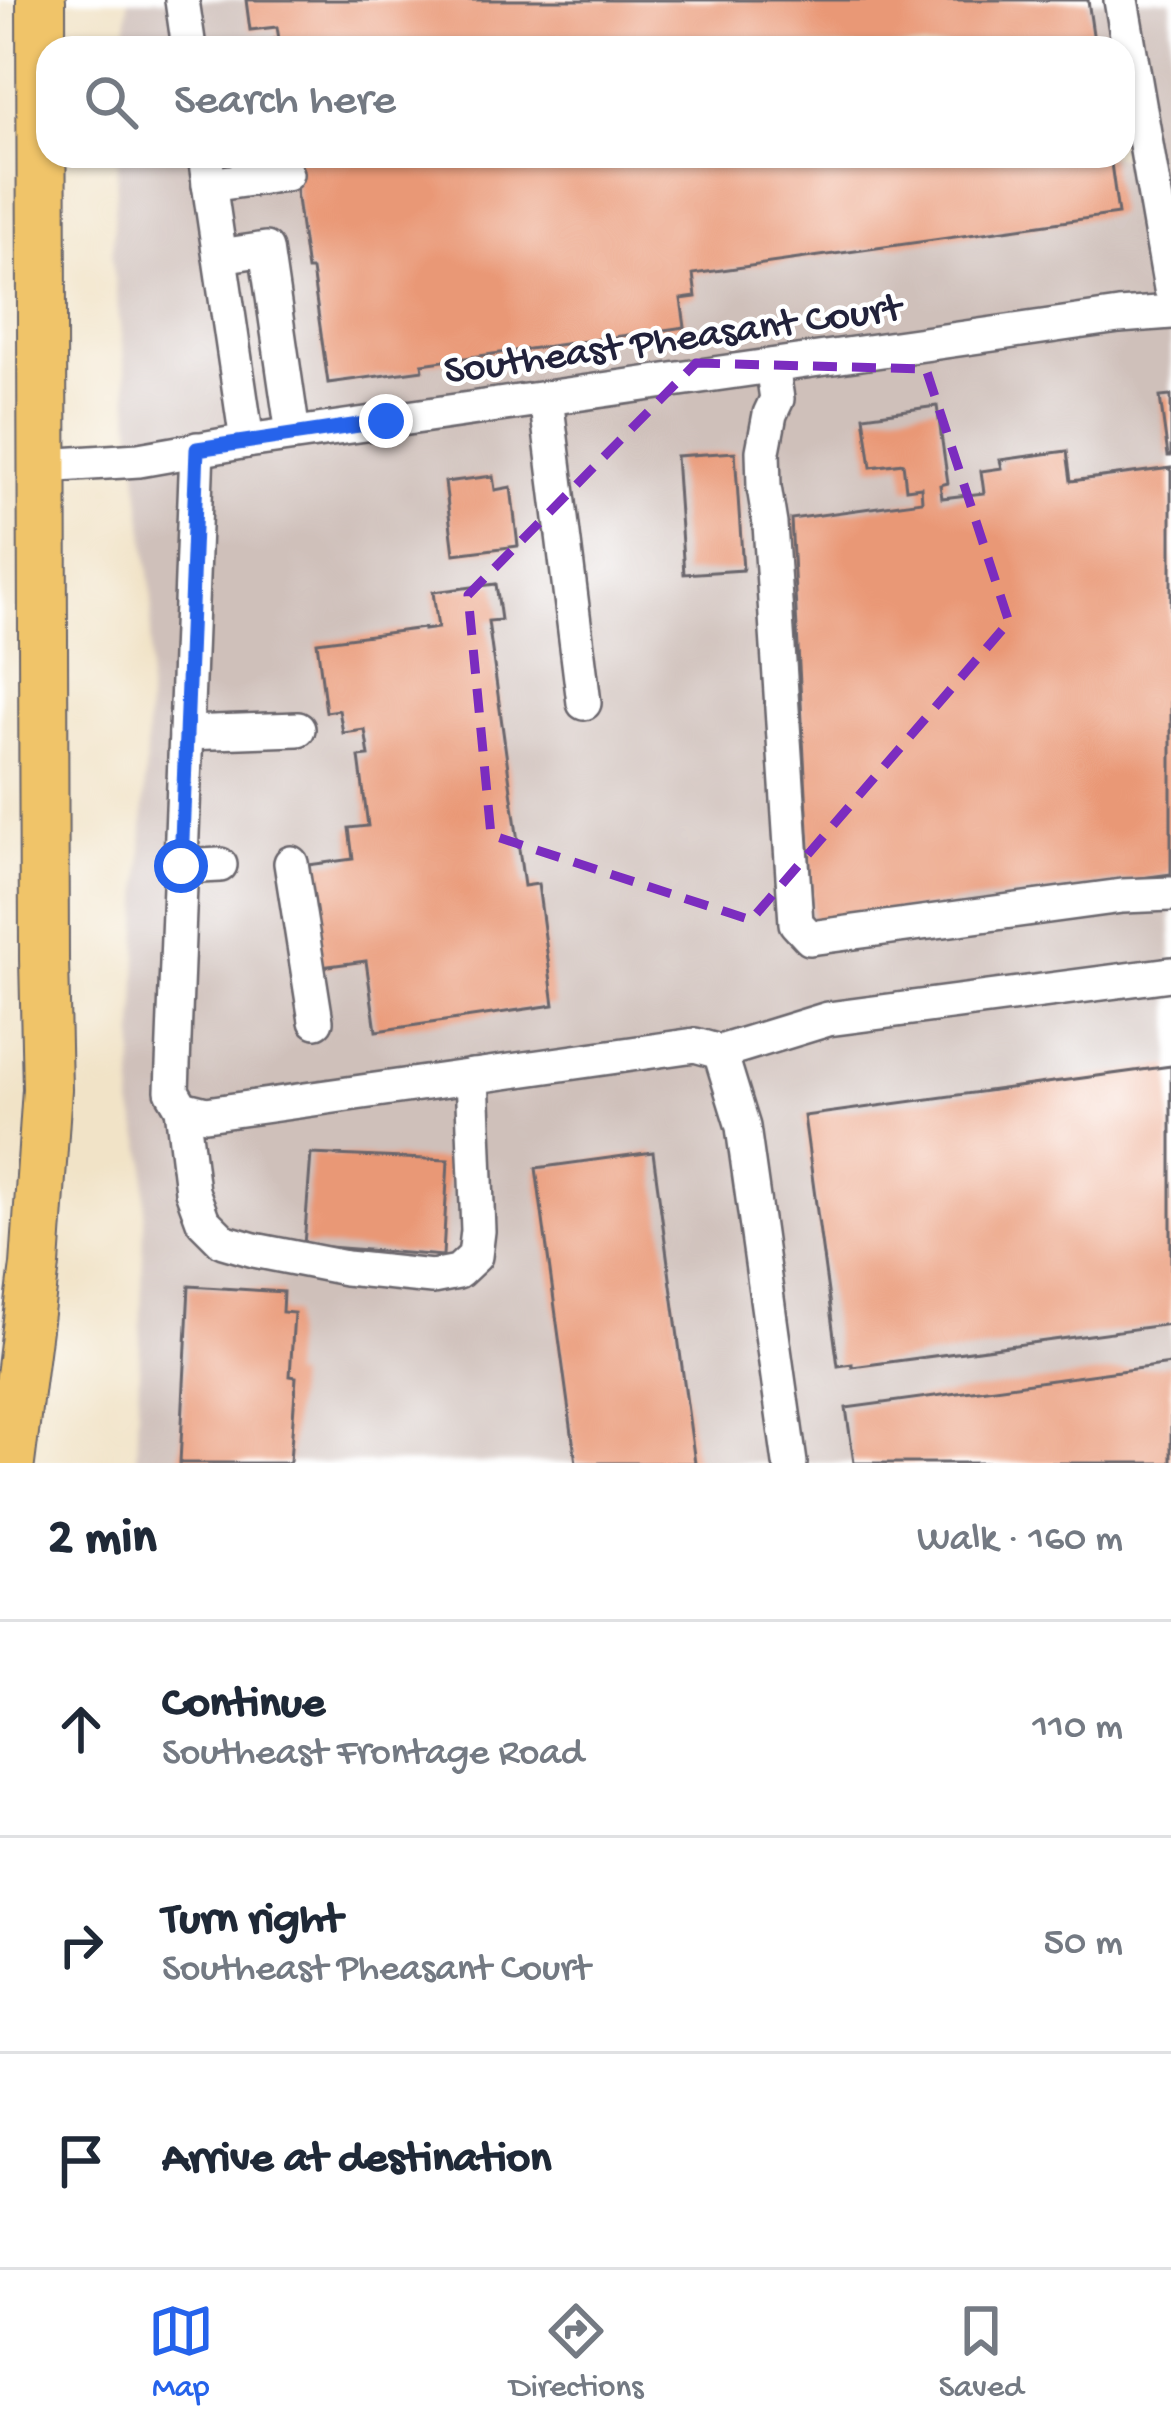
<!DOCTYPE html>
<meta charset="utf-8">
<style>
body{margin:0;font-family:"Gochi Hand",sans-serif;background:#f2f2f3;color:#1f2937}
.stop{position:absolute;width:36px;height:36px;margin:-27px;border:9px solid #2563eb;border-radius:50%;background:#fff}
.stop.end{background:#2563eb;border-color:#fff;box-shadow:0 3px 12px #0008}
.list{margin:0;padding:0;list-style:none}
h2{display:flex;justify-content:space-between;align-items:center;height:156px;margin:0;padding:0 48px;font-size:51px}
h2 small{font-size:39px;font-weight:400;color:#747a83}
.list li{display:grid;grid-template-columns:78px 1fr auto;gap:36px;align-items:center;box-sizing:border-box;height:216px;padding:0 48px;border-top:3px solid #e0e1e3}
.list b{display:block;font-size:45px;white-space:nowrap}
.list p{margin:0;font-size:39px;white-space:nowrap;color:#747a83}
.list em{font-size:39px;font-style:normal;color:#747a83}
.icon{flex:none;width:66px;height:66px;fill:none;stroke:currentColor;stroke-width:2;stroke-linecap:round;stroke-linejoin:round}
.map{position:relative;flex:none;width:1171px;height:1463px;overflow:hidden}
.search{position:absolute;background:#fff;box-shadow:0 3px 9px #0004;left:36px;right:36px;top:36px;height:132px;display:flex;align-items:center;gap:30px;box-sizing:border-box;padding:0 42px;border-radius:36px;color:#747a83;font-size:45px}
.sheet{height:804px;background:#fff}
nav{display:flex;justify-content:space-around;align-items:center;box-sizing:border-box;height:168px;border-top:3px solid #e0e1e3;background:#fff;font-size:33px;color:#747a83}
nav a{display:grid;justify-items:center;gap:6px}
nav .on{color:#2563eb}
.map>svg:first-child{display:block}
.industrial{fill:#cfc0ba}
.building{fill:#e99876}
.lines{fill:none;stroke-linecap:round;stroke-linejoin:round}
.minor-casing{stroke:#6a666c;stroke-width:38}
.highway-casing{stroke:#6a666c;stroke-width:52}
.minor{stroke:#fff;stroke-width:33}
.highway{stroke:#f0c469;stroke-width:48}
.route{stroke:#2563eb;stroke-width:15}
.marked{fill:none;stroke:#7b2cbf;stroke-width:9;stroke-dasharray:24 15;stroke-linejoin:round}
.labels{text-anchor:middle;stroke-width:9;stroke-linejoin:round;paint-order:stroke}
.street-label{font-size:42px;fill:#22223b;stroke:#fff}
</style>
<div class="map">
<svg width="1171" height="1463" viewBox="0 0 1171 1463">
<rect width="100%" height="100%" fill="#fff"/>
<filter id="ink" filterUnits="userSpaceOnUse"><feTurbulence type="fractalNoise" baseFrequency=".00833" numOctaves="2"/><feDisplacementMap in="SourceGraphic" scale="24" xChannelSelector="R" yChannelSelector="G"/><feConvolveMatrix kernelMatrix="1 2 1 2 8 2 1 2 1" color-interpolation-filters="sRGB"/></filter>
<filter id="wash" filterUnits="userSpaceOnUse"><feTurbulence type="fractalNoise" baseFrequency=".004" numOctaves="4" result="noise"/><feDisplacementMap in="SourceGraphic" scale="48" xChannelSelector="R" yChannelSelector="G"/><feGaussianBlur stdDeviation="2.7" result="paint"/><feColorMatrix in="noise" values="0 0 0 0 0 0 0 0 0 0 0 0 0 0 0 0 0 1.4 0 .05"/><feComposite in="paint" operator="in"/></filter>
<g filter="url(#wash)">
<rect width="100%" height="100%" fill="#f1e3c7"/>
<!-- industrial -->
<path class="industrial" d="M128,0H1171V1463H136L146,1162L132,1106L152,598L112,259L118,156H1123V48H125Z"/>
<g id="blocks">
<!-- building -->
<g class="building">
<path d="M246,0H1088L1095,48H276L275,39H279L277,27L250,30Z"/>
<path d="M291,156H1110L1118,214L693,274L696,297L681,299L685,327L422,364L423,370L328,383L312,270H307Z"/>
<path d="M1171,396V456H1168L1160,397Z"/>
<path d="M937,406L948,483L940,485L942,498L984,493L981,471L1002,468L1000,460L1067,451L1071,481L1171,468V874L813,922L791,519L922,501L921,487L906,489L903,463L871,467L864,416Z"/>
<path d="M735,452L743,570L684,574L676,456Z"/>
<path d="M493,476L495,490L511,487L518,546L454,554L445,482Z"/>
<path d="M496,584L501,620L488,621L524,886L538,884L554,1005L376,1031L366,961L321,967L308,865L353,859L349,828L368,826L359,757L369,756L365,730L343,733L339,710L326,712L317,642L424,628V630L438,628L433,592Z"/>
<path d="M1171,1066V1324L852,1367V1364L838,1366L804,1116Z"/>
<path d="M653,1152L695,1463H576L536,1168Z"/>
<path d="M311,1154L448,1160L443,1256L304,1245Z"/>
<path d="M189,1286L283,1292L282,1312L294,1313L290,1376L296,1377L290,1461L288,1463H180Z"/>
<path d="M1171,1364V1463H854L846,1408Z"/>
</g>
</g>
</g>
<g filter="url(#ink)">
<use href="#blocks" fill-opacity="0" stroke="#6a666c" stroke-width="3"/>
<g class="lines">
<defs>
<g id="minor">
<path d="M182,0L189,48"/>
<path d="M1121,0L1171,289"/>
<path d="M205,156L247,441"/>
<path d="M209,185L286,174"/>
<path d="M220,256L266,249L293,434"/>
<path d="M772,366L777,399L770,414L763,451L764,487L770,524L796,923L810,938L1122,896L1171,894"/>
<path d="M546,398L584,703"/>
<path d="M197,449L172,1091L182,1108L206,1114L695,1045L720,1052L743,1127L790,1463"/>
<path d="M43,466L139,460L247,441L1119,316L1171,312"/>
<path d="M186,733L298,729"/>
<path d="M291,863L316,1021"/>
<path d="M181,867L220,865"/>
<path d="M720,1052L828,1019L1171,974"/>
<path d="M182,1108L192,1191L203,1221L223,1241L254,1250L346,1268L432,1277L458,1272L475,1256L478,1231L472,1076"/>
</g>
<path id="highway" d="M10,1463L35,1265L47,1089L44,959L41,0"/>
</defs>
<!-- minor casing -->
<use href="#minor" class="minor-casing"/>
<!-- highway casing -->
<use href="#highway" class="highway-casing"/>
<!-- minor -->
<use href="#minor" class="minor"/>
<!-- highway -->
<use href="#highway" class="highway"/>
</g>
</g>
<g class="lines" filter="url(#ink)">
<!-- route -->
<path class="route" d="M181,866L197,449L386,421"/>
</g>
<!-- marked area -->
<path class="marked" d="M696,363L926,369L1009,622L751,920L491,835L468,595Z"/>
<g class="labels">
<!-- street labels -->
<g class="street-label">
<text transform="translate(672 335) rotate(-8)" y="15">Southeast Pheasant Court</text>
</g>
</g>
</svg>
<div class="stop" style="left:181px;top:866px"></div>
<div class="stop end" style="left:386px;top:421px"></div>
<div class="search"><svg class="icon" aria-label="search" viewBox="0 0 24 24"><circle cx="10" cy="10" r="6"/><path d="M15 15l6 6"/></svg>Search here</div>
</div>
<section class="sheet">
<h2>2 min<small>Walk · 160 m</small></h2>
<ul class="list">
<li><svg class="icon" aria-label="ahead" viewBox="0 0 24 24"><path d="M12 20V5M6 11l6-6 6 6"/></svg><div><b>Continue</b><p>Southeast Frontage Road</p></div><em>110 m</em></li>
<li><svg class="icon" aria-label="right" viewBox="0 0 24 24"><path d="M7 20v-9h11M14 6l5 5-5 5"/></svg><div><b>Turn right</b><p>Southeast Pheasant Court</p></div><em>50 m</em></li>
<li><svg class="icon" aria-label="arrive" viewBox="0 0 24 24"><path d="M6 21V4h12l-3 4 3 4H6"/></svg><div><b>Arrive at destination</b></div></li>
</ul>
</section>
<nav>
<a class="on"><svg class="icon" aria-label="map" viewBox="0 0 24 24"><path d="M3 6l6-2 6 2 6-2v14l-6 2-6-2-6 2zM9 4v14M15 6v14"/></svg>Map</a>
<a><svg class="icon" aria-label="directions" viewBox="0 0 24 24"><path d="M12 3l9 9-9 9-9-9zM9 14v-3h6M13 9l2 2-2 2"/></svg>Directions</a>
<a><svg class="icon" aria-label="saved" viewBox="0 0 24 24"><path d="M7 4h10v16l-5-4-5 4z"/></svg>Saved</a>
</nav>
